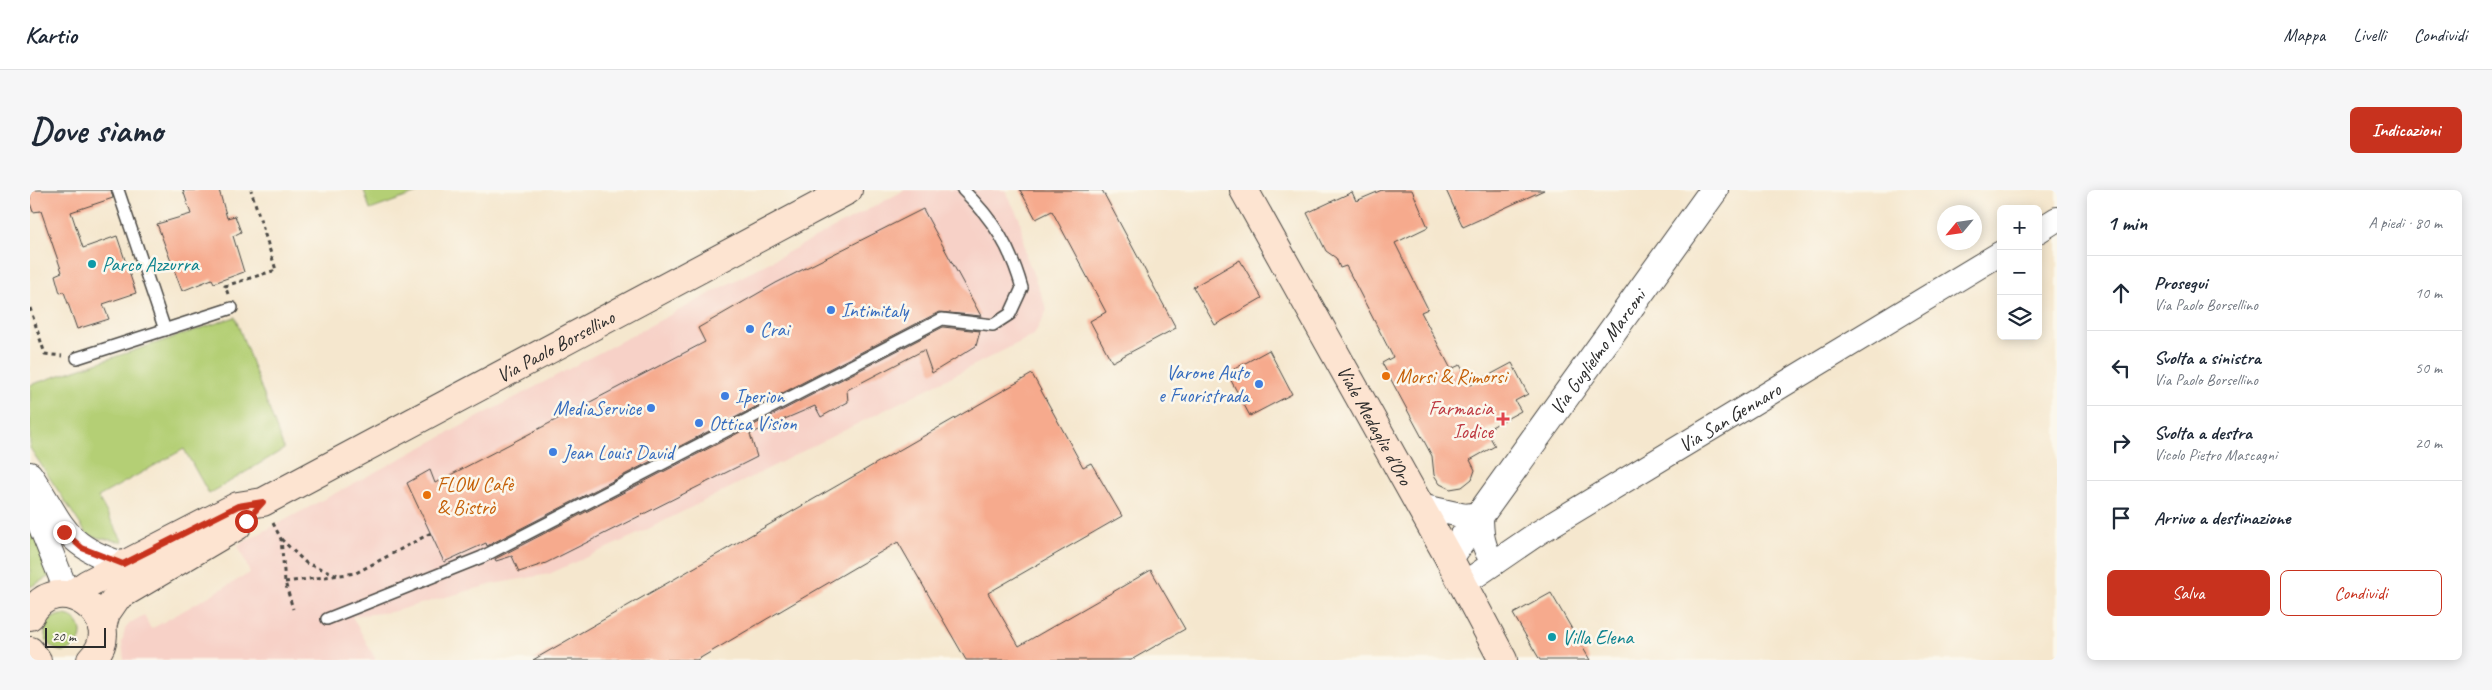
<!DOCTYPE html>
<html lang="it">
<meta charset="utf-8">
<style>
body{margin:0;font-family:Caveat,sans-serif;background:#f6f6f7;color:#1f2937}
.controls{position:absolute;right:15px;top:15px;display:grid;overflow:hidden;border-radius:8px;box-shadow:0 2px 12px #0003}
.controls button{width:45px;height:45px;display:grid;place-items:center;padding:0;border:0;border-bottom:1px solid #e0e1e3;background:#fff;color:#1f2937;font:25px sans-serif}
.compass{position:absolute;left:1907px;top:15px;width:45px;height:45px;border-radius:50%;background:#fff;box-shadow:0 2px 12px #0003;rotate:241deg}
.scale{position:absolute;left:15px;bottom:12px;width:61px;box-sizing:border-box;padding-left:5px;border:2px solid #2b2b2b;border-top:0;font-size:14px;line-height:18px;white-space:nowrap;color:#2b2b2b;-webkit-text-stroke:4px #fbf7ec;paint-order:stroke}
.stop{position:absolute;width:15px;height:15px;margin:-11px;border:4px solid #c8321e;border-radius:50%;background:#fff}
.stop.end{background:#c8321e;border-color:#fff;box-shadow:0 1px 5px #0008}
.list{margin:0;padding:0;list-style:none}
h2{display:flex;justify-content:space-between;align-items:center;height:65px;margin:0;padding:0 20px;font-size:21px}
h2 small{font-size:16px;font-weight:400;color:#747a83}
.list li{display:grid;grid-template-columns:32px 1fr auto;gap:15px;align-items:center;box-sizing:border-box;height:75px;padding:0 20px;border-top:1px solid #e0e1e3}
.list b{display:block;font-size:19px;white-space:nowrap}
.list p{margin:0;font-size:16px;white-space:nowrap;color:#747a83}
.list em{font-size:16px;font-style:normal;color:#747a83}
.actions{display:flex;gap:10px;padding:15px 20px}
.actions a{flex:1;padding:11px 0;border:1px solid #c8321e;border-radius:8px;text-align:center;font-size:18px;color:#c8321e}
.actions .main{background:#c8321e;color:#fff}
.icon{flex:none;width:28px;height:28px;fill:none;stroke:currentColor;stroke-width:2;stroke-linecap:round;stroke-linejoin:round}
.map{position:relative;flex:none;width:2027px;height:470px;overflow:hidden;border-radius:8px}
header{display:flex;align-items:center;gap:30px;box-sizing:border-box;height:70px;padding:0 25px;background:#fff;border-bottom:1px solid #e0e1e3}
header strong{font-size:24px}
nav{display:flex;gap:28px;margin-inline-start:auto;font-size:18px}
.intro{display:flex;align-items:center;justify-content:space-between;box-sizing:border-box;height:120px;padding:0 30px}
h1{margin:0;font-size:35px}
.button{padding:12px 22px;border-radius:8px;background:#c8321e;color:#fff;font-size:18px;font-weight:700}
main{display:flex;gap:30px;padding:0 30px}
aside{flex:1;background:#fff;border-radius:8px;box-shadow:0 2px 12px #0003}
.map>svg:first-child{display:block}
.built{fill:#f7d1c7}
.green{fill:#b4cf75;stroke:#707d50}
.building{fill:#f6aa8d}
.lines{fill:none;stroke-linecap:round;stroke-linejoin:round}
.service-casing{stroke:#494743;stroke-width:14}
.minor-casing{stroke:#494743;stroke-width:26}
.tertiary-casing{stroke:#494743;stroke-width:30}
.secondary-casing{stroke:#494743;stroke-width:30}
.path{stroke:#494743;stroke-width:3;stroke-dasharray:4 4;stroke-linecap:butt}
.service{stroke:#fff;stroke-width:11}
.minor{stroke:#fff;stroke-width:24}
.tertiary{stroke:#fff;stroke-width:28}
.secondary{stroke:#fde4d1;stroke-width:28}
.route{stroke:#c8321e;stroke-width:6}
.culture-dot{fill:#0f9aa8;stroke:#fbf7ec;stroke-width:2}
.shop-dot{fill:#3f7fe0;stroke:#fbf7ec;stroke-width:2}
.food-dot{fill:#e8710a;stroke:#fbf7ec;stroke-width:2}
.health-dot{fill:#e0444e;stroke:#fbf7ec;stroke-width:2}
.labels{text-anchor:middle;stroke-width:5;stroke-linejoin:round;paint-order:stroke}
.culture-label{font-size:20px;fill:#0d838f;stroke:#fbf7ec;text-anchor:start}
.shop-label{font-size:20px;fill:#366cbe;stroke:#fbf7ec;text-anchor:start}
.street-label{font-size:20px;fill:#2b2b2b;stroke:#fbf7ec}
.food-label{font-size:20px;fill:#c56008;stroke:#fbf7ec;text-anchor:start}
.health-label{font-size:20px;fill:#be3a42;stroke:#fbf7ec;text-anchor:end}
</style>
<header>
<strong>Kartio</strong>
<nav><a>Mappa</a><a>Livelli</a><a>Condividi</a></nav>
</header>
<div class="intro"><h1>Dove siamo</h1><a class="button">Indicazioni</a></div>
<main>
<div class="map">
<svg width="2027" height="470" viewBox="0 0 2027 470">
<rect width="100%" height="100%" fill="#fbf7ec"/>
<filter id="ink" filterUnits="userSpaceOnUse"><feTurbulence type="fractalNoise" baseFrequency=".02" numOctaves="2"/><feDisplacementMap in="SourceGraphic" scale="10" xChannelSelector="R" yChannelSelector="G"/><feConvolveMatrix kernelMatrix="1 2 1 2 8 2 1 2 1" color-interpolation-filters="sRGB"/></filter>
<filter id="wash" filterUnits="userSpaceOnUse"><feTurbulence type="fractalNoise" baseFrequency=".0096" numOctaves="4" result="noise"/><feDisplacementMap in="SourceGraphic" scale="20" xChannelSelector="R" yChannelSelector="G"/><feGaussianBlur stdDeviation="1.12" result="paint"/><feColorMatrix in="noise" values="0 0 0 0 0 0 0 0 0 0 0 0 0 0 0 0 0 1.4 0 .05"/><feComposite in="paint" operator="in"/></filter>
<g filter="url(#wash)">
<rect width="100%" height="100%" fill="#f5e7ce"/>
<!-- built -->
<path class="built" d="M875,0H975L990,30L996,66L1017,120L1004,145L610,343L519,384L463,394L361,422L322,426L346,470H94L92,453L95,439L100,433L114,425L121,439L220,383L208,355Z"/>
<!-- green -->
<g class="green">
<path d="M334,0H395L340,20Z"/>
<path d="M205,127L254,259L179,304L154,259L68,307L93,352L58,346L0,258V195Z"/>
<path d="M0,327L22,385L0,397Z"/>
<circle cx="33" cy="443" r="18"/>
</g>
<g id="blocks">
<!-- building -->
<g class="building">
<path d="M0,0H81L83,8L41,22L53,58L87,46L106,103L73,114L79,129L47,139L34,102L30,103L25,85L32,82L11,21L3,22L0,13Z"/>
<path d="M153,0H189L197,28L205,26L211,42L203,46L214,82L184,93L182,89L152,101L127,34L161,24Z"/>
<path d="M990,0H1072L1146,138L1082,172L1060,131L1076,122L1022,21L1006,29Z"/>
<path d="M1352,0H1382L1398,37L1365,53L1398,119L1391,122L1421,179L1430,175L1441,195L1482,173L1498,204L1485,211L1491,221L1456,240L1465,256L1440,270L1445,280L1442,289L1432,297L1420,299L1410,294L1404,285L1402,266L1352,173L1363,167L1316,76L1310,78L1306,68L1296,61L1277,23L1322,2L1326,11Z"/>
<path d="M1416,0H1514L1433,37Z"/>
<path d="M893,19L951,126L909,122L457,356L456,353L414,372L377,293L400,280L405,293L675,152L668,138L746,93Z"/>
<path d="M1210,70L1232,108L1185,135L1163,97Z"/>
<path d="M913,137L950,141L946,156L902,183L894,160L817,200L818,212L791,227L785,216L720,244L727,267L516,373L489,382L482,366L466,371L465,369Z"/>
<path d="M1239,160L1262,204L1220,226L1197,183Z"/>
<path d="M1002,184L1053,277L1061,273L1092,326L958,403L989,456L1121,380L1155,439L1101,470H936L868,352L667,470H503Z"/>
<path d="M1521,403L1560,470H1510L1483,424Z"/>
</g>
</g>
</g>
<g filter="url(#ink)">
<use href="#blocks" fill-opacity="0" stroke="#494743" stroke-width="1"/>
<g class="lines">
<defs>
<g id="service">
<path d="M88,0L135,140"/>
<path d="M47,168L202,118"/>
<path d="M297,429L452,367L912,129L963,135L980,124L992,98C981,58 963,29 933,0"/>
</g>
<g id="minor">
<path d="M2008,41L2027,29"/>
<path d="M0,284C33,332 31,355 93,374"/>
<path d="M0,310L38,405"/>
<path d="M1390,316L1435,326L1451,324C1451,343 1452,357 1464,373"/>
<path id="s1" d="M1432,395L1508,343L1971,63"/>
</g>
<g id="tertiary">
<path id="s2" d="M1419,368L1684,0"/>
</g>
<g id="secondary">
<path id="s3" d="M1214,0L1419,368L1473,470"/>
<path id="s4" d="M41,405L57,394L208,316L233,312L818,0"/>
<path d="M0,426C26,374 102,429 61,470"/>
<path d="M72,437L76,423L87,407L207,336"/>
<path d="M0,461L7,470"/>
</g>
</defs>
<!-- service casing -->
<use href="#service" class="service-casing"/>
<!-- minor casing -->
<use href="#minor" class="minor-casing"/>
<!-- tertiary casing -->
<use href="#tertiary" class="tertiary-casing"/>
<!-- secondary casing -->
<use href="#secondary" class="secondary-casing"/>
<!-- path -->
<g class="path">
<path d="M198,104L195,96L246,80L221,0"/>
<path d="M0,118L15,164L32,166"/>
<path d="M243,333L251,349L255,392L263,419"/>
<path d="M251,349L276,373L308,385"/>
<path d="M255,392L326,383L401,343"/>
</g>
<!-- service -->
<use href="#service" class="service"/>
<!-- minor -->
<use href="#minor" class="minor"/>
<!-- tertiary -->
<use href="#tertiary" class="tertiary"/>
<!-- secondary -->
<use href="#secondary" class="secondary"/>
</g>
</g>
<g class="lines" filter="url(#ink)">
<!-- route -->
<path class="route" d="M34,342L52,358L93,374L208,316L233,312L216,331"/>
</g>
<!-- markers -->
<g class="culture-dot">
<circle cx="62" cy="74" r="5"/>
<circle cx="1522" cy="447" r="5"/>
</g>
<g class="shop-dot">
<circle cx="801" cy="120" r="5"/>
<circle cx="720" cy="139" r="5"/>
<circle cx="1229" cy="194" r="5"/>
<circle cx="695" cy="206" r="5"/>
<circle cx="621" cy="218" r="5"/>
<circle cx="669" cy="233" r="5"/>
<circle cx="523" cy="262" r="5"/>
</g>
<g class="food-dot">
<circle cx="1356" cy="186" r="5"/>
<circle cx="397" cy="305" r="5"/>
</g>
<path class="health-dot" d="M1470.5 221.5h5v5h5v5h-5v5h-5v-5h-5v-5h5z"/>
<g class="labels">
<!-- culture labels -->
<g class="culture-label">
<text x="72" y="81">Parco Azzurra</text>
<text x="1532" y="454">Villa Elena</text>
</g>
<!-- shop labels -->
<g class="shop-label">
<text x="811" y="127">Intimitaly</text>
<text x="730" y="146">Crai</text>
<text x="1219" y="189" text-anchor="end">Varone Auto<tspan x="1219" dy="23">e Fuoristrada</tspan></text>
<text x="705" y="213">Iperion</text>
<text x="611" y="225" text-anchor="end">MediaService</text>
<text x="679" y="240">Ottica Vision</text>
<text x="533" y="269">Jean Louis David</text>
</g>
<!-- street labels -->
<g class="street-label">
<text dy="7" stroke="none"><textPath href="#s4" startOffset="546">Via Paolo Borsellino</textPath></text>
<text dy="7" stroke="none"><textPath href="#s2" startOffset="254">Via Guglielmo Marconi</textPath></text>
<text dy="7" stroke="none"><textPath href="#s1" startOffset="316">Via San Gennaro</textPath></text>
<text dy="7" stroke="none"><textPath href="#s3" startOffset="269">Viale Medaglie d'Oro</textPath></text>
</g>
<!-- food labels -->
<g class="food-label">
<text x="1366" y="193">Morsi &amp; Rimorsi</text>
<text x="407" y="301">FLOW Cafè<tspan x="407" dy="23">&amp; Bistrò</tspan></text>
</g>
<!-- health labels -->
<g class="health-label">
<text x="1463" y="225">Farmacia<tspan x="1463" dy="23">Iodice</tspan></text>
</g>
</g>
</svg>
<div class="controls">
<button>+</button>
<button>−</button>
<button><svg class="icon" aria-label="layers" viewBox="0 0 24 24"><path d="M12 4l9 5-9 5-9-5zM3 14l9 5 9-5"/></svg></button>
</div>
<svg class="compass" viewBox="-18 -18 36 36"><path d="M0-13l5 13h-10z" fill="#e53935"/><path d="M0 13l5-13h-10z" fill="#747a83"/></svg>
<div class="scale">20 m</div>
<div class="stop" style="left:216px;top:331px"></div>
<div class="stop end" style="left:34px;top:342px"></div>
</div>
<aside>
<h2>1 min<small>A piedi · 80 m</small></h2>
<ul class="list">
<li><svg class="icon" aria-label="ahead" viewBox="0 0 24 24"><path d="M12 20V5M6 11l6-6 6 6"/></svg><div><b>Prosegui</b><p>Via Paolo Borsellino</p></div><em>10 m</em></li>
<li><svg class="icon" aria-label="left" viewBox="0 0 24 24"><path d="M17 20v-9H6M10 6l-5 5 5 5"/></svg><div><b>Svolta a sinistra</b><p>Via Paolo Borsellino</p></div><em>50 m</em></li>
<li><svg class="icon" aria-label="right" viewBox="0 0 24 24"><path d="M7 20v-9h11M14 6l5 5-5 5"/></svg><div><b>Svolta a destra</b><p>Vicolo Pietro Mascagni</p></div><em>20 m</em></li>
<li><svg class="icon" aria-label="arrive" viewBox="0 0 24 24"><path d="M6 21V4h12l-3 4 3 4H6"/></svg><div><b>Arrivo a destinazione</b></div></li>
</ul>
<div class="actions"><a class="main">Salva</a><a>Condividi</a></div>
</aside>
</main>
